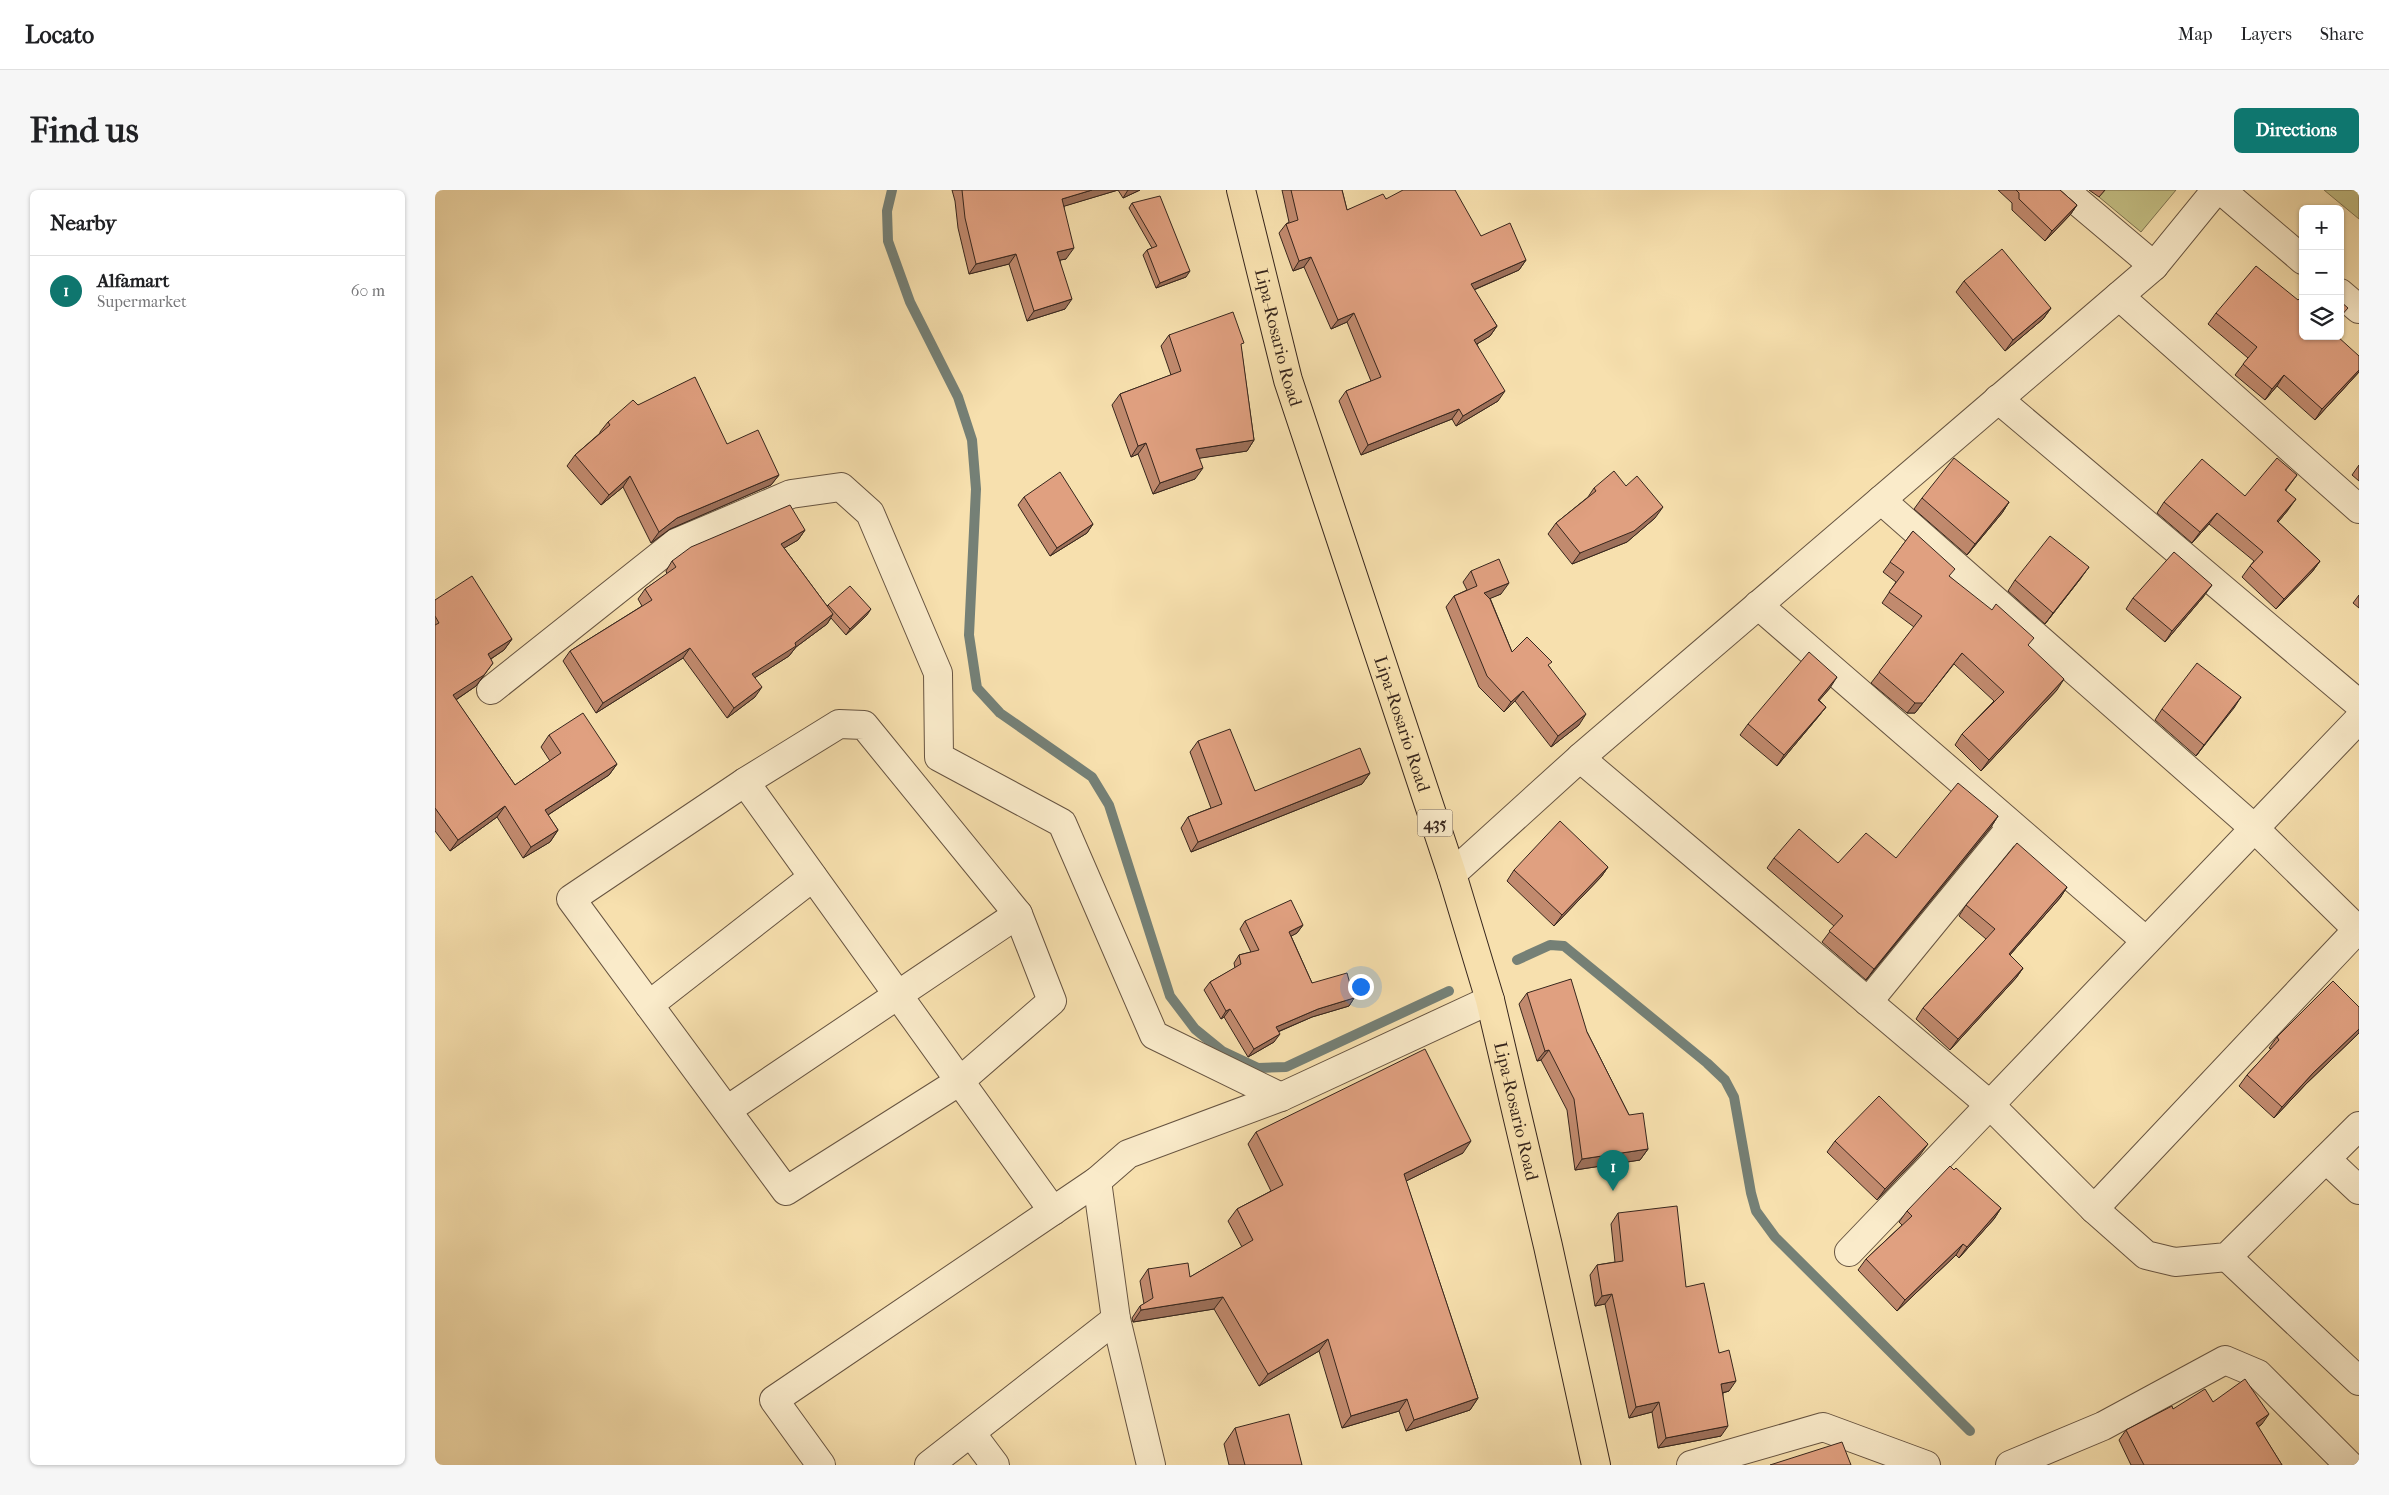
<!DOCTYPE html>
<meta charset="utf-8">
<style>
body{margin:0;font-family:"IM FELL French Canon",serif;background:#f6f6f6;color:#202124}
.controls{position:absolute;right:15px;top:15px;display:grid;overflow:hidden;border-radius:8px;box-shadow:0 1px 4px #0004}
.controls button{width:45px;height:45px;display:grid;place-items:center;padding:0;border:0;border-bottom:1px solid #e0e0e0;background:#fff;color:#202124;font:25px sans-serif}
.you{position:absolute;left:925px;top:796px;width:18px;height:18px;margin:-12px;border:4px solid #fff;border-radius:50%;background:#1a73e8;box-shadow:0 0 0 8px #1a73e833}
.badge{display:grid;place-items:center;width:32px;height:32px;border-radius:50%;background:#0f766e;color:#fff;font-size:16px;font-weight:700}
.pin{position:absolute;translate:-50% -41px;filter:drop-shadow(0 1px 2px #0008)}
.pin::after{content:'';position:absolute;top:26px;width:18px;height:15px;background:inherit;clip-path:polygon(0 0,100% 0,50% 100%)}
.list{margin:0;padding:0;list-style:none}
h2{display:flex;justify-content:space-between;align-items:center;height:65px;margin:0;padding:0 20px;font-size:21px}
h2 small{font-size:16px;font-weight:400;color:#757577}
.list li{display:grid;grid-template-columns:32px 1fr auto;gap:15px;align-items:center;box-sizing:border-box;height:70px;padding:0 20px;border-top:1px solid #e0e0e0}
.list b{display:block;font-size:19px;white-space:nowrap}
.list p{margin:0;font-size:16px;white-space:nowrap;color:#757577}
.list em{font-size:16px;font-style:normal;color:#757577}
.icon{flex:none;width:28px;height:28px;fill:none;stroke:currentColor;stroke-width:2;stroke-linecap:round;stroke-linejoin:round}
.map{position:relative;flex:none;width:1924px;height:1275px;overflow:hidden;border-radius:8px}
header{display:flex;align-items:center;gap:30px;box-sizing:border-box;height:70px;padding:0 25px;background:#fff;border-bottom:1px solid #e0e0e0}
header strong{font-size:24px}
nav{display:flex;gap:28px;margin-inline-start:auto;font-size:18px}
.intro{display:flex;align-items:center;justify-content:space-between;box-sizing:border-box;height:120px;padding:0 30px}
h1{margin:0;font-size:35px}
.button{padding:12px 22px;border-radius:8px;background:#0f766e;color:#fff;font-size:18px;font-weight:700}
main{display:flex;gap:30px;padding:0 30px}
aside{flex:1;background:#fff;border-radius:8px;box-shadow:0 1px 4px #0004}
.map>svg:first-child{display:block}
.grass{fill:#c4c085;stroke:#7e7351}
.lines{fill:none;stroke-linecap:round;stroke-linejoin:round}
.stream{stroke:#758076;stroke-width:10}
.street-casing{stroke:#675441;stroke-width:30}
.primary-casing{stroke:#37261d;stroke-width:30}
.street{stroke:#faebca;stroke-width:28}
.primary{stroke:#f7e0ae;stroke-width:28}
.wall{fill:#c18a6e;stroke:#37261d}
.shaded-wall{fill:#9d705a;stroke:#37261d}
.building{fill:#e0a080;stroke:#37261d}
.labels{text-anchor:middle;stroke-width:4;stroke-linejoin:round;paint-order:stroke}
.shield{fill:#faebca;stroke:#726151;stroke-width:1}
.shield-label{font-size:16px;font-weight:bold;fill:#37261d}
.street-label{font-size:18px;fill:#37261d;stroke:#faebca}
</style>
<header>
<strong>Locato</strong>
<nav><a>Map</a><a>Layers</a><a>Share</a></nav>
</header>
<div class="intro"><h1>Find us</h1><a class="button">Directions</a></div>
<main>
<aside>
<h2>Nearby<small></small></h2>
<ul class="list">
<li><span class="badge">1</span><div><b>Alfamart</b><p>Supermarket</p></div><em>60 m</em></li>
</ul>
</aside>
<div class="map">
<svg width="1924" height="1275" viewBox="0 0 1924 1275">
<rect width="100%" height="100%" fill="#f7e0ae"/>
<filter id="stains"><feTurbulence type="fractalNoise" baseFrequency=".004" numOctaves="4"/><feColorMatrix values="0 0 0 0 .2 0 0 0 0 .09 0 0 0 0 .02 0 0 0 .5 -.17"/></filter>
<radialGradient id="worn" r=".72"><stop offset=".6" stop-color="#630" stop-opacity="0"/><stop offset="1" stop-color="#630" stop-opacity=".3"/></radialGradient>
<!-- grass -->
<g class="grass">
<path d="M1670,0H1741L1706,42L1664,7Z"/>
<path d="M1889,0H1924V29Z"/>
</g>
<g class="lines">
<!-- stream -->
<g class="stream">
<path d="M457,0L452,21L453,51L475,112L523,207L537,250L541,299L534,445L542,498L565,523L657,587L674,615L735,806L760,839L787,861L823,878L851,877L1014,801"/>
<path d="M1082,770L1115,755L1129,756L1272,873L1290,890L1299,907L1316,1003L1321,1021L1340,1047L1535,1241"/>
</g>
<defs>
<g id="street">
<path d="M1629,0L1719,76"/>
<path d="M1786,0L1868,70"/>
<path d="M1905,103L1924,119"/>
<path d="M1684,106L1924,319"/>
<path d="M1563,209L1924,514"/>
<path d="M1446,310L1819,638L1924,741"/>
<path d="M1323,415L1711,751"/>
<path d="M56,500L241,353L356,304L406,297L435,323L503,483L504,567L627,633L719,845L846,907"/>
<path d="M404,534L429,535L583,724L617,811L525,891L351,1001L136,709L310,592Z"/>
<path d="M1145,568L1555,915L1659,1019L1711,1065L1740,1072L1792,1067L1924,936"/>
<path d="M310,592L618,1021"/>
<path d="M1017,684L1145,568L1719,76L1781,0"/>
<path d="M1433,812L1577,636"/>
<path d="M214,815L378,687"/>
<path d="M292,920L583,724"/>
<path d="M1891,969L1924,1000"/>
<path d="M662,991L681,1129L716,1275"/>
<path d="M1659,1019L1924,738"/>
<path d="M1414,1062L1924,529"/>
<path d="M1792,1067L1924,1191"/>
<path d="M536,1243L560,1275"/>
<path d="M386,1275L339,1210L662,991L693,964L846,907L1055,810"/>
<path d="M494,1275L681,1129"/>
<path d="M1256,1275L1388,1237L1491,1275"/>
<path d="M1575,1275L1668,1236L1790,1170L1823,1184L1914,1275"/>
</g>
<g id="primary">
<path id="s1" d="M806,0L853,190L1017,684L1055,810L1113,1056L1161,1275"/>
</g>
</defs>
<!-- street casing -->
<use href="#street" class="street-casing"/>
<!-- primary casing -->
<use href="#primary" class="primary-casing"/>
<!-- street -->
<use href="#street" class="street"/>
<!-- primary -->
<use href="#primary" class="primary"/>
</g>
<!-- wall -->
<g class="wall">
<path d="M517,0H705L688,8L683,0L629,16L631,69L625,70L630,119L592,131L574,74L534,84L523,38L520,11Z"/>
<path d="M847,0H907L912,20L951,9L1046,46L1091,70L1084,80L1039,100L1062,136L1055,146L1042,154L1063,211L1021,236L1017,229L926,265L904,211L911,201L936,191L912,132L896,139L869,77L858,81L844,43L851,34L854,32Z"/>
<path d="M1563,0H1625L1642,15L1635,25L1610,51L1577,20V13Z"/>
<path d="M1654,0H1670L1664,7Z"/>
<path d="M697,13L751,87L721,98L708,65L712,60L717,58L694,18Z"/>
<path d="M1529,91L1616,118L1608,129L1570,161L1521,102Z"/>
<path d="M1781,123L1868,146L1924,166V182L1880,230L1842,196L1830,210L1800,185L1813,168L1773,134Z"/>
<path d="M734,145L806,157L819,250L812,261L764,268L760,289L718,304L703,264L696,267L677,215L685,204L736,185L726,156Z"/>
<path d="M203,215L292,254L344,285L336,295L235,339L216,353L188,297L166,315L132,276L140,265L165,243V242L173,232Z"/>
<path d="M1924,275V291L1917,285Z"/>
<path d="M1862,285L1851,300L1853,320L1843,332L1885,371L1877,382L1841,419L1807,387L1815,376L1819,371L1774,334L1757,353L1722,323L1729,312L1810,306Z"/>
<path d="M1191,296L1220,328L1192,352L1137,374L1113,344L1121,333L1153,307L1159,298Z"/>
<path d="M589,307L658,334L652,343L615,366L583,315Z"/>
<path d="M1487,308L1574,312L1567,323L1532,365L1479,319Z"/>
<path d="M370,340L363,350L349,358L392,416L393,415L432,425L411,445L396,428L392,434L361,457L354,466L319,488L320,507L292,528L248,468L161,523L128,471L135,461L207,416L203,409L210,399L232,384L231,381L237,371Z"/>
<path d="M1478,341L1515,387L1593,456L1622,500L1546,581L1520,555L1527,544L1559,511L1519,474L1480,523H1472L1436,493L1479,437L1447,413L1461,392L1448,382Z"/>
<path d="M1036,381L1066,404L1055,408L1077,462L1114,476L1144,535L1116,557L1080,511L1069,522L1044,497L1011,417L1019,406L1032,400L1028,392Z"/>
<path d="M1646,388L1610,434L1573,401L1580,390Z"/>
<path d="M1924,405V418L1918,413Z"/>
<path d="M1769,406L1730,452L1691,419L1698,408Z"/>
<path d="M0,410L77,449L69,460L56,469L50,484L41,496L21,510L80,595L115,571L106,557L114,545L182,574L174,585L113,625L123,640L115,652L88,668L62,627L15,661L0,641Z"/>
<path d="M1395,498L1384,510L1391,517L1383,527L1342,576L1305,545L1313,534Z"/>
<path d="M1806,507L1761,566L1720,530L1727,519Z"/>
<path d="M763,551L820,601L935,583L927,594L756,662L746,638L753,627L776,618L755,562Z"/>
<path d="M1563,626L1556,637L1431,790L1387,752L1399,736L1332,678L1339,668L1403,673L1461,668Z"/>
<path d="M1173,677L1166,687L1119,736L1072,691L1079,680Z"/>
<path d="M1632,697L1625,708L1575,765L1588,778L1581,788L1515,860L1481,829L1488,818L1551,749L1524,726L1531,715Z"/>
<path d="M810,731L868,735L862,743L856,746L877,793L919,808L914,816L877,827L843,842L839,852L813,867L789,827L786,829L769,800L775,792L800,778L799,773L804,765L816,762L805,739Z"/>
<path d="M1092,803L1152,842L1194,925L1213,959L1205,970L1140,980L1132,920L1106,870L1102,871L1084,814Z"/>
<path d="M1924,817V843L1871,894L1839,928L1804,896L1812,885L1836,859L1834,858L1842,847Z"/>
<path d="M821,942L1028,963L971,991L1043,1208L1035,1220L971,1241L964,1221L907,1238L884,1161L824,1196L779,1119L698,1132L697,1128L705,1116L709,1114L705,1091L713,1079L755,1087L807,1057L793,1031L802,1019L836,1001L813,954Z"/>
<path d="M1400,951L1485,965L1442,1010L1392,962Z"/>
<path d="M1519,980L1566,1018L1559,1029L1524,1068L1521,1065L1462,1121L1423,1080L1431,1069L1467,1035L1464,1032L1472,1021Z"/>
<path d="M1183,1023L1251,1097L1284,1163L1294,1201L1288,1203L1286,1246L1223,1258L1217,1222L1194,1228L1170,1114L1160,1116L1155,1085L1162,1075L1180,1072L1176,1034Z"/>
<path d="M1778,1212L1827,1234L1823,1237L1847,1275H1696L1684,1250L1691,1240L1738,1219Z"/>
<path d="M800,1238L867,1275H794L789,1254Z"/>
</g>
<!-- shaded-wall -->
<g class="shaded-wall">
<path d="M657,0H683L620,19L627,9Z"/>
<path d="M693,0H705L688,8Z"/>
<path d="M1642,15L1635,25L1610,51L1617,41Z"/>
<path d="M639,58L631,69L615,72L622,62Z"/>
<path d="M581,64L574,74L534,84L541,74Z"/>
<path d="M876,67L869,77L858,81L864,71Z"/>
<path d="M1091,70L1084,80L1029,104L1036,94Z"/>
<path d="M755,81L751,87L721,98L725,93Z"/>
<path d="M637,109L630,119L592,131L599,121Z"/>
<path d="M1616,118L1608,129L1570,161L1578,150Z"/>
<path d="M919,123L912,132L896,139L903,130Z"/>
<path d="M1062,136L1055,146L1032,160L1039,150Z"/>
<path d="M1924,180V182L1880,230L1887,219Z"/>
<path d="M1849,185L1842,196L1830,210L1837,199Z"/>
<path d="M1070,201L1063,211L1021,236L1028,226Z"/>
<path d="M1024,219L1017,229L926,265L933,255Z"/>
<path d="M819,250L812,261L753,270L761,259Z"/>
<path d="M711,253L703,264L696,267L703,256Z"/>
<path d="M768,278L760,289L718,304L725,293Z"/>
<path d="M344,285L336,295L235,339L216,353L224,342L242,328Z"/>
<path d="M195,286L188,297L166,315L174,305Z"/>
<path d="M1861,309L1853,320L1835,342L1842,331Z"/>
<path d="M1574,312L1567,323L1532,365L1540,354Z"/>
<path d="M1228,317L1220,328L1192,352L1137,374L1145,363Z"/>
<path d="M1782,323L1774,334L1757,353L1765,342Z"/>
<path d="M658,334L652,343L615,366L622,358Z"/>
<path d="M370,340L363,350L339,364L346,354Z"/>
<path d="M1885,371L1877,382L1841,419L1849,409Z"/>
<path d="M1654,377L1646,388L1610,434L1618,423Z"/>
<path d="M1074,393L1066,404L1042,414L1049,403Z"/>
<path d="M1777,395L1769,406L1730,452L1737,441Z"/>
<path d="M436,419L432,425L411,445L415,439Z"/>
<path d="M398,424L392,434L361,457L354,466L310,494L317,484Z"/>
<path d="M77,449L69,460L45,476L53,464Z"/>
<path d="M255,458L248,468L161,523L168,513Z"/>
<path d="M1527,463L1480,523H1472L1480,513Z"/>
<path d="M58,473L41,496L10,517L18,505Z"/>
<path d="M1402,487L1395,498L1376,520L1383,510Z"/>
<path d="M1629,489L1622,500L1546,581L1554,570Z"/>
<path d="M327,497L320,507L292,528L299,518Z"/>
<path d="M1088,501L1080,511L1069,522L1076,512Z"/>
<path d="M1806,507L1799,518L1761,566L1769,555Z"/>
<path d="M1391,517L1383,527L1342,576L1349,565Z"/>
<path d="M1151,524L1144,535L1116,557L1123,546Z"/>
<path d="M182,574L174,585L102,632L110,620Z"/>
<path d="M935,583L927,594L756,662L763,652Z"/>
<path d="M70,616L62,627L15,661L23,650Z"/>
<path d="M1563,626L1556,637L1431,790L1439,779Z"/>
<path d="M123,640L115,652L88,668L96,657Z"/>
<path d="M1173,677L1166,687L1119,736L1127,725Z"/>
<path d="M1632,697L1625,708L1566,775L1574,764Z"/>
<path d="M868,735L862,743L849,750L854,742Z"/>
<path d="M1588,778L1581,788L1515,860L1523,849Z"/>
<path d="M919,808L914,816L877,827L835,845L841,837L883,819Z"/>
<path d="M795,819L789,827L786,829L791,821Z"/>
<path d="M1924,839V843L1871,894L1839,928L1847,917L1878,883Z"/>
<path d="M845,844L839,852L813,867L819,859Z"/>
<path d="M1114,860L1106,870L1102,871L1110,861Z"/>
<path d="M1036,951L1028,963L961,996L969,984Z"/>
<path d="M1493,954L1485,965L1442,1010L1450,999Z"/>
<path d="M1213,959L1205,970L1140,980L1147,969Z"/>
<path d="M1566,1018L1559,1029L1524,1068L1532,1057Z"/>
<path d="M1528,1054L1521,1065L1462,1121L1470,1110Z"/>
<path d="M1177,1104L1170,1114L1160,1116L1167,1106Z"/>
<path d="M788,1107L779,1119L698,1132L706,1120Z"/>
<path d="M893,1149L884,1161L824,1196L833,1184Z"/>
<path d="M1301,1191L1294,1201L1279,1205L1286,1194Z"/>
<path d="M1043,1208L1035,1220L971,1241L979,1230Z"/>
<path d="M972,1209L964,1221L907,1238L916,1226Z"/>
<path d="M1224,1212L1217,1222L1194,1228L1201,1217Z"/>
<path d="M1834,1224L1827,1234L1813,1244L1821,1233Z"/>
<path d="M1293,1236L1286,1246L1223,1258L1231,1248Z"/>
</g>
<!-- building -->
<g class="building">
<path d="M527,0H657L627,9L639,58L622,62L637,109L599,121L581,64L541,74L530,28Z"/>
<path d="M856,0H907L912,20L948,4L951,9L968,0H1020L1046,46L1075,33L1091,70L1036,94L1062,136L1039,150L1070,201L1028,226L1024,219L933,255L911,201L946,187L919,123L903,130L876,67L864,71L851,34L863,30Z"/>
<path d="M1581,0H1625L1642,15L1617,41L1584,9V3Z"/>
<path d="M725,6L755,81L725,93L712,60L722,56L697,13Z"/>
<path d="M1567,59L1616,118L1578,150L1529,91Z"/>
<path d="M1821,76L1863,110L1868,105V146H1902L1924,166V180L1887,219L1849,185L1837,199L1808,174L1822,157L1781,123Z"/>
<path d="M1905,111L1913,118L1905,127Z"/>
<path d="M798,122L809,153L806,154L819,250L761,259L768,278L725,293L711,253L703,256L685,204L746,181L734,145Z"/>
<path d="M260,187L292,254L323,240L344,285L242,328L224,342L195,286L174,305L140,265L175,235L173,232L198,210L203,215Z"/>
<path d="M1519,268L1574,312L1540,354L1487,308Z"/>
<path d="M1842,268L1862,285L1850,300L1861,309L1842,331L1885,371L1849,409L1815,376L1828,362L1782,323L1765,342L1729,312L1767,269L1810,306Z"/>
<path d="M1179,281L1191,296L1202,286L1228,317L1199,341L1145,363L1121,333L1161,301L1159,298Z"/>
<path d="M625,282L658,334L622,358L589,307Z"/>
<path d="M355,315L370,340L346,354L398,424L360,453L361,456L317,484L327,497L299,518L255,458L168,513L135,461L217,410L210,399L241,377L237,371L256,357Z"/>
<path d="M1478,341L1520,379L1514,386L1557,420L1561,414L1599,448L1593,455L1629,489L1554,570L1527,544L1569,502L1527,463L1488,513H1480L1444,482L1487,426L1454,402L1469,382L1455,372Z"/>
<path d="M1615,346L1654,377L1618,423L1580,390Z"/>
<path d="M1739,362L1777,395L1737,441L1698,408Z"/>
<path d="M1064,369L1074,393L1049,403L1055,409L1077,462L1092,447L1117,472L1113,475L1151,524L1123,546L1088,501L1076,512L1052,486L1019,406L1042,396L1036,381Z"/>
<path d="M37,386L77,449L53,464L58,473L49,485L18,505L80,595L126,563L114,545L148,523L182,574L110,620L123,640L96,657L70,616L23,650L0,618V435L4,433L0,426V410Z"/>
<path d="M415,396L436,419L415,439L393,415Z"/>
<path d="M1374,462L1402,487L1383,510L1391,517L1349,565L1313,534Z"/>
<path d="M1762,473L1806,507L1769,555L1727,519Z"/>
<path d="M795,539L820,601L925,558L935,583L763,652L753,627L787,614L763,551Z"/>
<path d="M1523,593L1563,626L1439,779L1394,741L1408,726L1339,668L1364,639L1403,673L1431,643L1461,668Z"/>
<path d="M1125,631L1173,677L1127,725L1079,680Z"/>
<path d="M1582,653L1632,697L1574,764L1588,778L1523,849L1488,818L1560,739L1531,715Z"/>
<path d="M856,710L868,735L854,742L877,793L912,783L919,808L883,819L841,837L845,844L819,859L795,819L791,821L775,792L806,774L804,765L824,760L810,731Z"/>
<path d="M1136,789L1152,842L1194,925L1208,923L1213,959L1147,969L1139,909L1114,860L1110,861L1092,803Z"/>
<path d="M1898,791L1924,817V839L1878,883L1847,917L1812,885L1844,850L1842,847Z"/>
<path d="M990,859L1036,951L969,984L1043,1208L979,1230L972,1209L916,1226L893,1149L833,1184L788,1107L706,1120L705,1116L718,1108L713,1079L753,1073L755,1087L818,1050L802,1019L848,995L821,942Z"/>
<path d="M1444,906L1493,954L1450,999L1400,951Z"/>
<path d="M1515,976L1519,980L1521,978L1566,1018L1532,1057L1528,1054L1470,1110L1431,1069L1477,1026L1472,1021Z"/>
<path d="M1242,1016L1251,1097L1269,1093L1284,1163L1294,1160L1301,1191L1286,1194L1293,1236L1231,1248L1224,1212L1201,1217L1177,1104L1167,1106L1162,1075L1188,1071L1183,1023Z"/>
<path d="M1810,1189L1834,1224L1821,1233L1847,1275H1709L1691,1240L1737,1216L1738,1219L1770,1199L1778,1212Z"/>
<path d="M854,1224L867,1275H810L800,1238Z"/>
<path d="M1407,1252L1416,1275H1335Z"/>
</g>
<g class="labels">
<!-- shield labels -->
<rect class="shield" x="982.5" y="619.5" width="35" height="27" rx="4"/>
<g class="shield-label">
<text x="1000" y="639">435</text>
</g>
<!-- street labels -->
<g class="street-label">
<text dy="6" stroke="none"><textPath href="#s1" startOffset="152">Lipa-Rosario Road</textPath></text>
<text dy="6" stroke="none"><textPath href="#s1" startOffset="558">Lipa-Rosario Road</textPath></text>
<text dy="6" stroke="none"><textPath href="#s1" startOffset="962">Lipa-Rosario Road</textPath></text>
</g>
</g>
<rect width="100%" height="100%" filter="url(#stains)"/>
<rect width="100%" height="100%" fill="url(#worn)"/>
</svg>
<div class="controls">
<button>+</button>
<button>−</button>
<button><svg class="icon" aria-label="layers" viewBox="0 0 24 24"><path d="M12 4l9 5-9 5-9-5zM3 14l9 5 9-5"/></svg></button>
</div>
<div class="you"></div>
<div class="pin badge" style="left:1178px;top:1001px">1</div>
</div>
</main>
